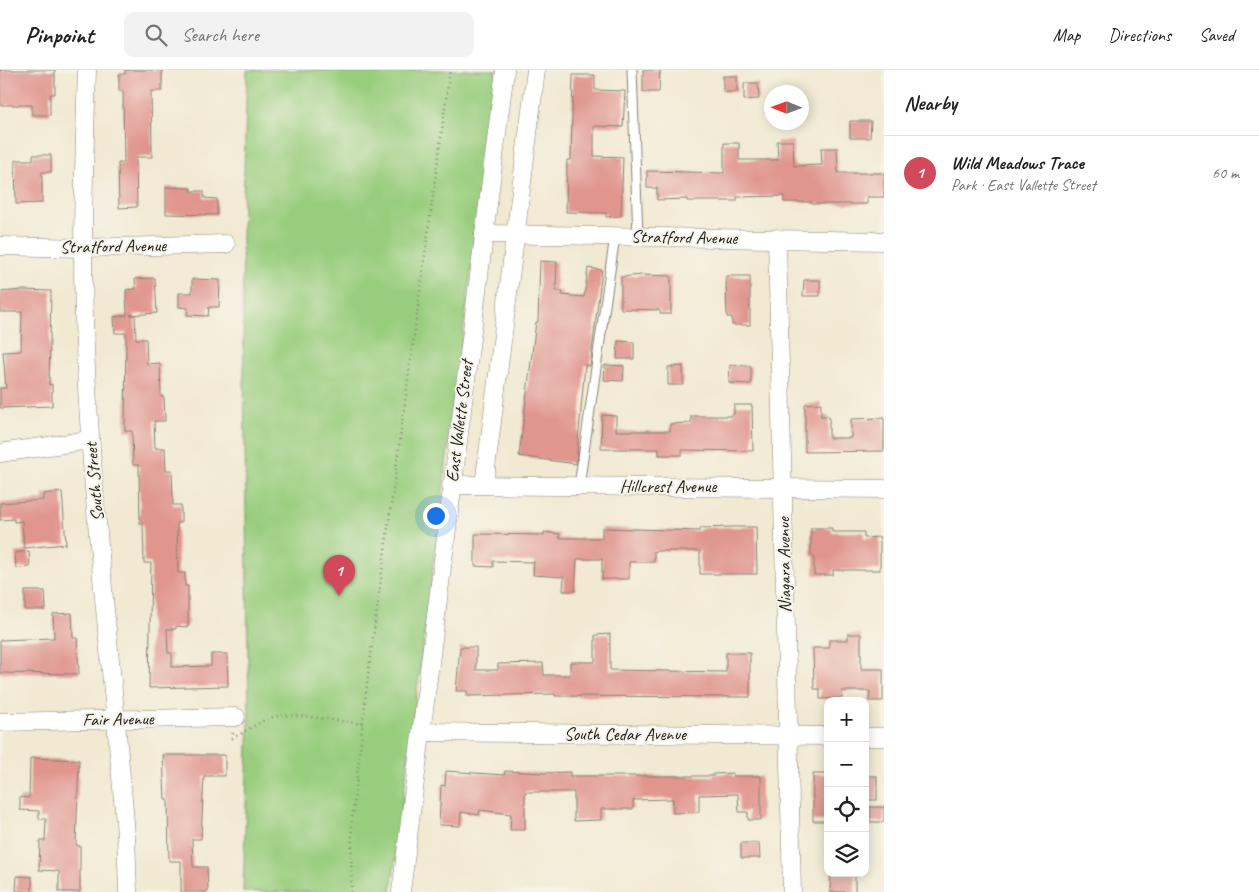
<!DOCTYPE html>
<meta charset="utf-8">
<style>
body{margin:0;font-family:Caveat,sans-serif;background:#f2f2f2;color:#202124}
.controls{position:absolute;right:15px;bottom:15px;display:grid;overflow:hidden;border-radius:10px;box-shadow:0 2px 12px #0003}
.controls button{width:45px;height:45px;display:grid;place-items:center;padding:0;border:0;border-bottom:1px solid #e0e0e0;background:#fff;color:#202124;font:25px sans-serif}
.compass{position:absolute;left:764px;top:15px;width:45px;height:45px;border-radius:50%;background:#fff;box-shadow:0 2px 12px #0003;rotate:271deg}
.you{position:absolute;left:435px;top:445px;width:18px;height:18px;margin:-12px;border:4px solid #fff;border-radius:50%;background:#1a73e8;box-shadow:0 0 0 8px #1a73e833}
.badge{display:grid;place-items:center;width:32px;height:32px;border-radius:50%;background:#d1495b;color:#fff;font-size:16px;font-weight:700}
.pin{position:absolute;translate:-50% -41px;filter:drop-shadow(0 1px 2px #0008)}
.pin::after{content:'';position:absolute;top:26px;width:18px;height:15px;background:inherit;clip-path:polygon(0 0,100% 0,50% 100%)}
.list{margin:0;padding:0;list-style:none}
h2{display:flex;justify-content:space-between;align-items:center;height:65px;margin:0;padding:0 20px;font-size:21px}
h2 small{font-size:16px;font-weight:400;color:#757577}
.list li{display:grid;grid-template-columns:32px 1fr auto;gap:15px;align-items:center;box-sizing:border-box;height:75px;padding:0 20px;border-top:1px solid #e0e0e0}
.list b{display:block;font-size:19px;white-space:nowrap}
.list p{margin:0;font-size:16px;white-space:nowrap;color:#757577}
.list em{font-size:16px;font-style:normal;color:#757577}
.icon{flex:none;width:28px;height:28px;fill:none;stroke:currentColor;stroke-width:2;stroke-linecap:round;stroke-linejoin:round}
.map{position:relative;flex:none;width:884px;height:822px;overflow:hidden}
header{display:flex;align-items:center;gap:30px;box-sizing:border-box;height:70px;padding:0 25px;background:#fff;border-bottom:1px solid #e0e0e0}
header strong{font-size:24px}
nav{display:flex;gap:28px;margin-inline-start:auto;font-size:18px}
.search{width:350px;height:45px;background:#f2f2f2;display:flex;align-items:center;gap:12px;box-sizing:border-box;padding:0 18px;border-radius:10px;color:#757577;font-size:19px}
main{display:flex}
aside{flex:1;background:#fff}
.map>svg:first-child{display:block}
.green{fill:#99cd7e;stroke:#5a744d}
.building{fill:#e0958e}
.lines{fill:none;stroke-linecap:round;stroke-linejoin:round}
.service-casing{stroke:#868276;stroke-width:11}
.minor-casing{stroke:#868276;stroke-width:19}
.path{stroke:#868276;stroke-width:2.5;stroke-dasharray:1 4;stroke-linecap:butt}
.service{stroke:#fff;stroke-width:9}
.minor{stroke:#fff;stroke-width:18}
.labels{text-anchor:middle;stroke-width:4;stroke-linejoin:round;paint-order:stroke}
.street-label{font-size:18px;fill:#1c1c1c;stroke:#f7f3e8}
</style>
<header>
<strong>Pinpoint</strong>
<div class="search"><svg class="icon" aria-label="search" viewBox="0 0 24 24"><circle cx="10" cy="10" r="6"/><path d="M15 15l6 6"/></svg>Search here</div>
<nav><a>Map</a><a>Directions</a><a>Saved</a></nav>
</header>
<main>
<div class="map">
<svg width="884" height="822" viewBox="0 0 884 822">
<rect width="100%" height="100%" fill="#f7f3e8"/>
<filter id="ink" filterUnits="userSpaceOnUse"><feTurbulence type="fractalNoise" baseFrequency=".02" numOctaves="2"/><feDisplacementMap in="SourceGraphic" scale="10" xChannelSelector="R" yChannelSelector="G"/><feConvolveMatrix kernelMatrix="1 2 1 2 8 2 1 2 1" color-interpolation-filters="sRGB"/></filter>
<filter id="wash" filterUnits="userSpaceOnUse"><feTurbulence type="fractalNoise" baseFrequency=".0096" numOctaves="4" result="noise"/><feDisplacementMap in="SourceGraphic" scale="20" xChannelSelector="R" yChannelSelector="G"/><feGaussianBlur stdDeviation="1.12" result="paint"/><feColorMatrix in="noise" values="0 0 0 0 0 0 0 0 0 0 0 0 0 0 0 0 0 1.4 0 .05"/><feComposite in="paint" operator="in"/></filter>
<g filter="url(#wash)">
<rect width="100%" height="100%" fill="#f1e9d1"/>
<!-- green -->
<path class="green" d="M247,0H497L391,822H243L249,646L242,167Z"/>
<g id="blocks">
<!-- building -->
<g class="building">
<path d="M0,0H55V24H50V45H32V35H0Z"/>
<path d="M125,0H162V21H151L152,87H136L137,137L119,138L118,93H124L123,21H119V4H125Z"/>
<path d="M643,0H660L659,22H643Z"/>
<path d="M573,5H595V20L625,21L623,57L594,56V86L623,87L621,146L606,147V143L566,142L567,90H571Z"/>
<rect x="723" y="6" width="14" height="16"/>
<path d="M744,13H758L759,29L744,30Z"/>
<path d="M850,51H871L870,68H850Z"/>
<path d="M777,71H793L794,96L822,95L821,78H837L838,103H884V127H867V134H812V132H784V126L737,127V131H687V129L657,130V118H647V101L724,103V73H739V90H778Z"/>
<path d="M33,85H51V102H42V133L16,134L15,90H33Z"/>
<path d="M166,117L191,118V121H204V128L217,129V145L166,144Z"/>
<path d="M540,191L557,192L556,221H563L562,225L584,227L588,198L602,200L590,296L585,295L576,394L519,386L536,252H538Z"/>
<path d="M642,205L671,206V244H660V240L621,239V207Z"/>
<path d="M726,206H750V255H732V247H727Z"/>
<path d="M155,208L157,243L130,245H135L136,269H146L147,294L160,293L161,327H164L165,351H154L155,378H165L166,400H172L173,435H181V453H177L178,503H185V516H188V557L176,556V559H167L168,583H172V597L211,596V584H227L228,616L149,618L151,493H144L143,454H140L139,395H133L132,361H125L126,263H115L114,247L127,245L126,220L136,219L135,209Z"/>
<path d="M192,209L220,210L219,237H209L208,246L187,245L188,238L179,237V223H192Z"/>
<path d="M804,210H820V226H803Z"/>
<path d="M23,220L51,221L49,315L52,314V336L0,338V318H6L3,282L21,281L22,242H0V222Z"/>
<path d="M618,271L634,272V289H617Z"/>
<path d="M605,295L624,296L623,311L604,310Z"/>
<path d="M730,295L751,296V314L729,313Z"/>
<path d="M683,296V315H668V297Z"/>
<path d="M821,333V346H829V368H851V349L884,348V381L805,382V334Z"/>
<path d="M734,335H752L753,381L682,380V385H659V379H601L602,345L616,346V361H670V354L691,353V346H730L734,344Z"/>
<path d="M62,422L66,474L24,478L22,451L14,452V449L0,450V433L43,430V424Z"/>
<path d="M732,457H756L757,504H700V481H654V492H629V509H602V489H577L575,521H563L564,507L533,505L534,492L493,491V497L475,496V464L544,465V462L560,464L559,468H602V458L700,461V458Z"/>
<path d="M811,458H832V462H864V468L880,467V500H833V505H814V486H811Z"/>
<path d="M29,481L30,497L16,498L15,483Z"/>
<path d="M25,521H45L46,540H25Z"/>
<path d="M72,543L73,568H77L79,604L0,603V570L54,568L53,544Z"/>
<path d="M610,564V600L726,602V583H750V627L555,626V624L467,626V621H456L460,577H476V600H498V594L543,593L544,605H570V592H595V565Z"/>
<path d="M848,564H861V599H883V631H869L870,621H842V628L820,629V619H814L813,578H829V570H848Z"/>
<path d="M163,685H225V706H204L201,769H192L193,797H207L208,822H181V791H169L168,730H165Z"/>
<path d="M30,688L79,690L76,775L80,776V822H59V801L39,800L40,771H45L46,749H39V741L20,740V727L29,728Z"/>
<path d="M446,701L504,705L505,701L544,703L570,702V706H713V704L733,703V706H761V750H748V742H739L738,724L699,725V742L673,743V729L633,730V739H601V750L574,751V722H525V760H510L511,744L480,740L479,745L461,742L460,756L439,755L441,715L445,716Z"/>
<rect x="813" y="704" width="15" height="47"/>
<rect x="865" y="706" width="12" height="24"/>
<rect x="870" y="737" width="14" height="15"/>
<path d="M741,773H759L760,788H741Z"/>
<path d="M831,803H855V822H830Z"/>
<path d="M17,806L32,807V822L16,821Z"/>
</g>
</g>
</g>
<g filter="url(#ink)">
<use href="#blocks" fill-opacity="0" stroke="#868276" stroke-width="1"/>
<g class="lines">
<defs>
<g id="service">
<path d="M632,0L638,166"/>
<path d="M579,416L615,166"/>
</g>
<g id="minor">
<path d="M87,0C84,92 81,185 85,277C92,440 113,602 126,765L128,822"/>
<path d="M484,164L884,171"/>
<path d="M777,168L792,822"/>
<path d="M0,176L84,178L226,174"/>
<path d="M0,383L90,370"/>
<path d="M451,415L884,419"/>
<path d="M484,415L536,0"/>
<path d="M0,652L236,647"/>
<path d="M422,662L828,666"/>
<path d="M865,667H884"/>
<path d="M401,822L505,0"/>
</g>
</defs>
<!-- service casing -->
<use href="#service" class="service-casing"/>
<!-- minor casing -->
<use href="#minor" class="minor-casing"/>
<!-- path -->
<g class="path">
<path d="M233,663L232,668C246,662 259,651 273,647C290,642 343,652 363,654"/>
<path d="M351,822L352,752L368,605L450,0"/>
</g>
<!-- service -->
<use href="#service" class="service"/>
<!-- minor -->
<use href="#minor" class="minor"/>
</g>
</g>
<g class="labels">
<!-- street labels -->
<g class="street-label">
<text transform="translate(684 167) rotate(1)" y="6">Stratford Avenue</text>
<text transform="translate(113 176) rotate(-1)" y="6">Stratford Avenue</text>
<text transform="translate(459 351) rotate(-83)" y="6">East Vallette Street</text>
<text transform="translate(94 412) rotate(-95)" y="6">South Street</text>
<text x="668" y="422">Hillcrest Avenue</text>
<text transform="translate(784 495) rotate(-91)" y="6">Niagara Avenue</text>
<text transform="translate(118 649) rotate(-1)" y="6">Fair Avenue</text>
<text x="625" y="670">South Cedar Avenue</text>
</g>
</g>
</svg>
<div class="controls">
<button>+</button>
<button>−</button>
<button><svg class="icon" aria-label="locate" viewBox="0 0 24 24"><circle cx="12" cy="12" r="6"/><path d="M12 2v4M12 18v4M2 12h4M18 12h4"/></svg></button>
<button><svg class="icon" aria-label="layers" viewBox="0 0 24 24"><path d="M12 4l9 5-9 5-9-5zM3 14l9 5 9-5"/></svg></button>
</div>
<svg class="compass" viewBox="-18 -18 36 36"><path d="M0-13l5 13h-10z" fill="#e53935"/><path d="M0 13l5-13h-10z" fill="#757577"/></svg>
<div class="you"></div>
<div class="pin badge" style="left:339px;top:526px">1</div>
</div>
<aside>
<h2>Nearby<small></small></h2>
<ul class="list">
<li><span class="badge">1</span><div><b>Wild Meadows Trace</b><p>Park · East Vallette Street</p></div><em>60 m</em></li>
</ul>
</aside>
</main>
